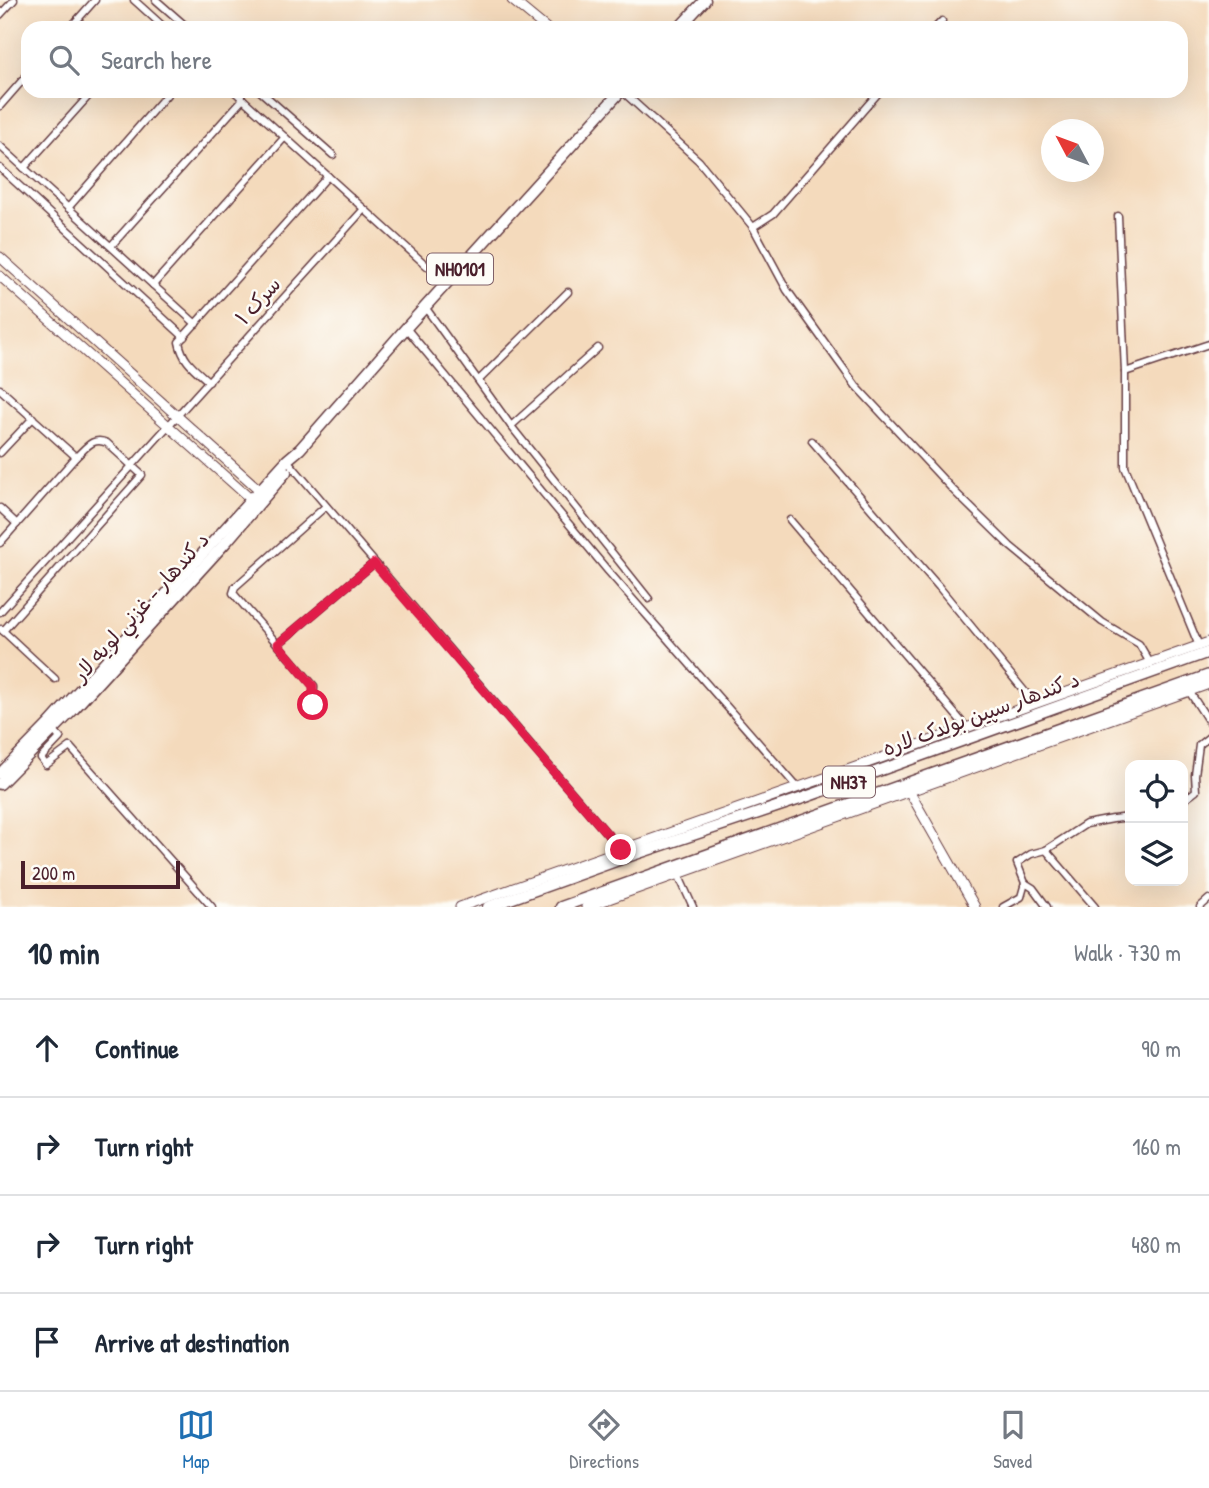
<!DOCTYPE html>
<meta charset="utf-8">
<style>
body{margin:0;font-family:"Patrick Hand","Playpen Sans Arabic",sans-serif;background:#f6f6f7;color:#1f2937}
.controls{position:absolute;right:21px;bottom:21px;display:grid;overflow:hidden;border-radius:14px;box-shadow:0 7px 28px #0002}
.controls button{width:63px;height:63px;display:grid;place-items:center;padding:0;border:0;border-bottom:2px solid #e0e1e3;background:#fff;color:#1f2937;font:35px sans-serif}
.compass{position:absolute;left:1041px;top:119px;width:63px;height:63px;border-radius:50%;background:#fff;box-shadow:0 7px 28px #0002;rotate:311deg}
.scale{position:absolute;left:21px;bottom:18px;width:159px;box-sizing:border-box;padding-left:7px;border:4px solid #4a1f2b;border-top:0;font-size:19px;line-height:24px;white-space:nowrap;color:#4a1f2b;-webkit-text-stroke:5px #fdfcf7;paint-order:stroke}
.stop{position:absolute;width:21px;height:21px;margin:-16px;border:5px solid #e11d48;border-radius:50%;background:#fff}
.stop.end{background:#e11d48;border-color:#fff;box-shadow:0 2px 7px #0008}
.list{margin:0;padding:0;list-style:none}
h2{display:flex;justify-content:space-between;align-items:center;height:91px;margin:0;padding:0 28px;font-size:30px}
h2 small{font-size:23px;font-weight:400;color:#747a83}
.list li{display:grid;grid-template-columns:46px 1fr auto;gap:21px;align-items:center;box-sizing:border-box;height:98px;padding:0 28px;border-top:2px solid #e0e1e3}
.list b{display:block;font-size:26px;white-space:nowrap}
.list em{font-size:23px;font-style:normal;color:#747a83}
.icon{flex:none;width:38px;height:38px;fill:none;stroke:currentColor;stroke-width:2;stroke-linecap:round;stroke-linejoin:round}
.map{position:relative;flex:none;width:1209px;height:907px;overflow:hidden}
.search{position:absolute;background:#fff;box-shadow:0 7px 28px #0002;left:21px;right:21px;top:21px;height:77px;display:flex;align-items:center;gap:18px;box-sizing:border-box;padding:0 24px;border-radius:21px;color:#747a83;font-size:26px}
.sheet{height:483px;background:#fff}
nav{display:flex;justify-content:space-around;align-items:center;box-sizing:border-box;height:98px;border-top:2px solid #e0e1e3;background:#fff;font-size:19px;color:#747a83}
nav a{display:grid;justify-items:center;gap:4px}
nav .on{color:#1f6fb2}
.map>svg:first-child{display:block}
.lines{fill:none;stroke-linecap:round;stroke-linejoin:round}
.street-casing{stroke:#643b41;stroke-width:9}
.secondary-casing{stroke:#643b41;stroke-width:11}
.highway-casing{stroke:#643b41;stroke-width:13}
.street{stroke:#fff;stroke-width:6}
.secondary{stroke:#fff;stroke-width:9}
.highway{stroke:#fff;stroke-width:10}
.route{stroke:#e11d48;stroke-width:9}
.labels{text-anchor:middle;stroke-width:5;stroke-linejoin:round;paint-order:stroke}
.shield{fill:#fdfcf7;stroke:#806168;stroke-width:2}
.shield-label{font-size:19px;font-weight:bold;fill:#4a1f2b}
.street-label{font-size:21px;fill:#4a1f2b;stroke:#fdfcf7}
</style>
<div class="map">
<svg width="1209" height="907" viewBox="0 0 1209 907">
<rect width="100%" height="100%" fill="#fdfcf7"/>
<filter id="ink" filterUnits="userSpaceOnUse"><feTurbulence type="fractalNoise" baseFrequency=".0143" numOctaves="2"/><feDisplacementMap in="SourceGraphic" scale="14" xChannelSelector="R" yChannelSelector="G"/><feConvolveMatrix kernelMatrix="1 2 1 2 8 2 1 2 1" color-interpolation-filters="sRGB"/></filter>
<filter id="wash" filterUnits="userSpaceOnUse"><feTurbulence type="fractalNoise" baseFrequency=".00686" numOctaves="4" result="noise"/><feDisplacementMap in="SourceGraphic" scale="28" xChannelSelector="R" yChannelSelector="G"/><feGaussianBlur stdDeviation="1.57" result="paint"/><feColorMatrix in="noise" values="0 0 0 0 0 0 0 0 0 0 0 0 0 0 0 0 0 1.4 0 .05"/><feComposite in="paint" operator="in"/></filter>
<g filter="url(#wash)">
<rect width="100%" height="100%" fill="#f4dabc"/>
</g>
<g filter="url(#ink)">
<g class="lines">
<defs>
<g id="street">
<path d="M134,0L165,28"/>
<path d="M156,0L188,28"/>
<path d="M0,15L14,0"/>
<path d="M70,28L95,0"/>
<path d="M935,28L942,21"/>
<path d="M234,91L427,266"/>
<path d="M260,91L333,155"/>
<path d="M622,91L699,161L753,227L787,290L856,386L954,491L1010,546L1102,622L1139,644L1150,663"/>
<path d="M0,106L28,74"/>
<path d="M0,146L196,324"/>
<path d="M0,168L184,337"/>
<path d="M24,168L93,91"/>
<path d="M68,208L170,91"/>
<path d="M1118,216L1125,372V467L1199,646"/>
<path d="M753,227L773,214L880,91"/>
<path d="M111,246L243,99"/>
<path d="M153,285L285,137"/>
<path d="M425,307L511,426L649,599"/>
<path d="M406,328L608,571L798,788"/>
<path d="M1125,372L1209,344"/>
<path d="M479,380L568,292"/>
<path d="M209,382C195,369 183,362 179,342L328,176"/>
<path d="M0,389L76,457"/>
<path d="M511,426L598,348"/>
<path d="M812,441L939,587L1035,704"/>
<path d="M0,453L33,418"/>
<path d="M287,460L621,850"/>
<path d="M0,508L17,524"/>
<path d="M790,520L967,728"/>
<path d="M0,543L76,457C86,448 93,436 107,443L142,475L3,631"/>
<path d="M0,612L364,209"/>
<path d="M1,629L55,679"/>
<path d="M278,644L374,563"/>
<path d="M1189,691L1209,722"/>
<path d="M313,705L314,686L233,593L235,587L326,506"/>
<path d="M52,729L60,738L41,758L46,765L70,747L212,907"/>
<path d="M1183,801L1196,791L1195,775L1199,745L1209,737"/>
<path d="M1046,850L1095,907"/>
<path d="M678,874L693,907"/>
<path d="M1025,883L1033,888L1047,907"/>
<path d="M1003,907L1021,897L1025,883L1017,863L1031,854L1046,850L1086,824L1113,819L1130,817"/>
<path d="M1200,907L1209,899"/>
</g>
<g id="secondary">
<path d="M512,0L546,28"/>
<path d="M0,257L264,494"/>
<path d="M0,276L255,503"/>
<path d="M909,791L975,907"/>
<path d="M460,907L1209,642"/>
<path d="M586,907L1209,684"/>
</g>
<g id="highway">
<path d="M679,28L705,0"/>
<path d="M0,774L48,725L287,460L300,449L406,328L621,91"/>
<path d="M0,784L73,710L227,541L286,472"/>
<path d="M488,907L627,857L803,798L1209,652"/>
<path d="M561,907L1209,675"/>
</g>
</defs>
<!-- street casing -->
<use href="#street" class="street-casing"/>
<!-- secondary casing -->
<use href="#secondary" class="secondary-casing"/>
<!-- highway casing -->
<use href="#highway" class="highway-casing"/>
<!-- street -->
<use href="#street" class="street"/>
<!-- secondary -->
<use href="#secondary" class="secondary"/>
<!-- highway -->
<use href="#highway" class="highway"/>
</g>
</g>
<g class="lines" filter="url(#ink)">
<!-- route -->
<path class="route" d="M313,705V686L278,644L374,563L621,850"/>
</g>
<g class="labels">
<!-- shield labels -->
<g class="shield">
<rect x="427" y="253.5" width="66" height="31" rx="5"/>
<rect x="823" y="766.5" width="52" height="31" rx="5"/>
</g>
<g class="shield-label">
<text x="460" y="276">NH0101</text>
<text x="849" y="789">NH37</text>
</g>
<!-- street labels -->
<g class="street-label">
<text transform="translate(258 301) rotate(-48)" y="7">سرک ۱</text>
<text transform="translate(141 607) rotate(-48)" y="7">د کندهار - غزني لويه لار</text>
<text transform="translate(981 714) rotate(-20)" y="7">د کندهار سپین بولدک لاره</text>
</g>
</g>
</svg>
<div class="controls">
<button><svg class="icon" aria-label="locate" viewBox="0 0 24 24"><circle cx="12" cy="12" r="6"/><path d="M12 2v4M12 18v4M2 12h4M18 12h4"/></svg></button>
<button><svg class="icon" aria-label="layers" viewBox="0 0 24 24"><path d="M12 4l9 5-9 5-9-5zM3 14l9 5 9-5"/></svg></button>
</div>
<svg class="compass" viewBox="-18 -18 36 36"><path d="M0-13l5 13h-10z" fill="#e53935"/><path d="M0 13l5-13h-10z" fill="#747a83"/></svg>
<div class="scale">200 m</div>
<div class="stop" style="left:313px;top:705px"></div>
<div class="stop end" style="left:621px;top:850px"></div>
<div class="search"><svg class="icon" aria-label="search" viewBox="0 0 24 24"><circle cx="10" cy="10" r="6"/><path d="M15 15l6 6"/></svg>Search here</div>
</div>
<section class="sheet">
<h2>10 min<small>Walk · 730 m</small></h2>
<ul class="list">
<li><svg class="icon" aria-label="ahead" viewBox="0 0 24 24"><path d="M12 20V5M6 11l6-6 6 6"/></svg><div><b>Continue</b></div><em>90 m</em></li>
<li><svg class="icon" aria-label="right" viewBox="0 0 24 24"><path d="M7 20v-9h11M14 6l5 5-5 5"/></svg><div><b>Turn right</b></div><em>160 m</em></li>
<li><svg class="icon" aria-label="right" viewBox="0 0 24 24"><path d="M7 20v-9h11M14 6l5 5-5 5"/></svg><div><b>Turn right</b></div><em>480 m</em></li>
<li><svg class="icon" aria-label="arrive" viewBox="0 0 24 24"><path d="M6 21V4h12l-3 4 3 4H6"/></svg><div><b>Arrive at destination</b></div></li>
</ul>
</section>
<nav>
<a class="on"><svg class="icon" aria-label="map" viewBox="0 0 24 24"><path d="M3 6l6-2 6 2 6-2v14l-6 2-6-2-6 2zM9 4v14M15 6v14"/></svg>Map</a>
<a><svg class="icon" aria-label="directions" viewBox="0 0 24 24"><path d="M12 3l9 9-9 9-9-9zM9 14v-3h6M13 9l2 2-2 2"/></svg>Directions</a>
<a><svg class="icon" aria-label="saved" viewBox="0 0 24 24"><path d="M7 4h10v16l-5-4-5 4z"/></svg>Saved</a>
</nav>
